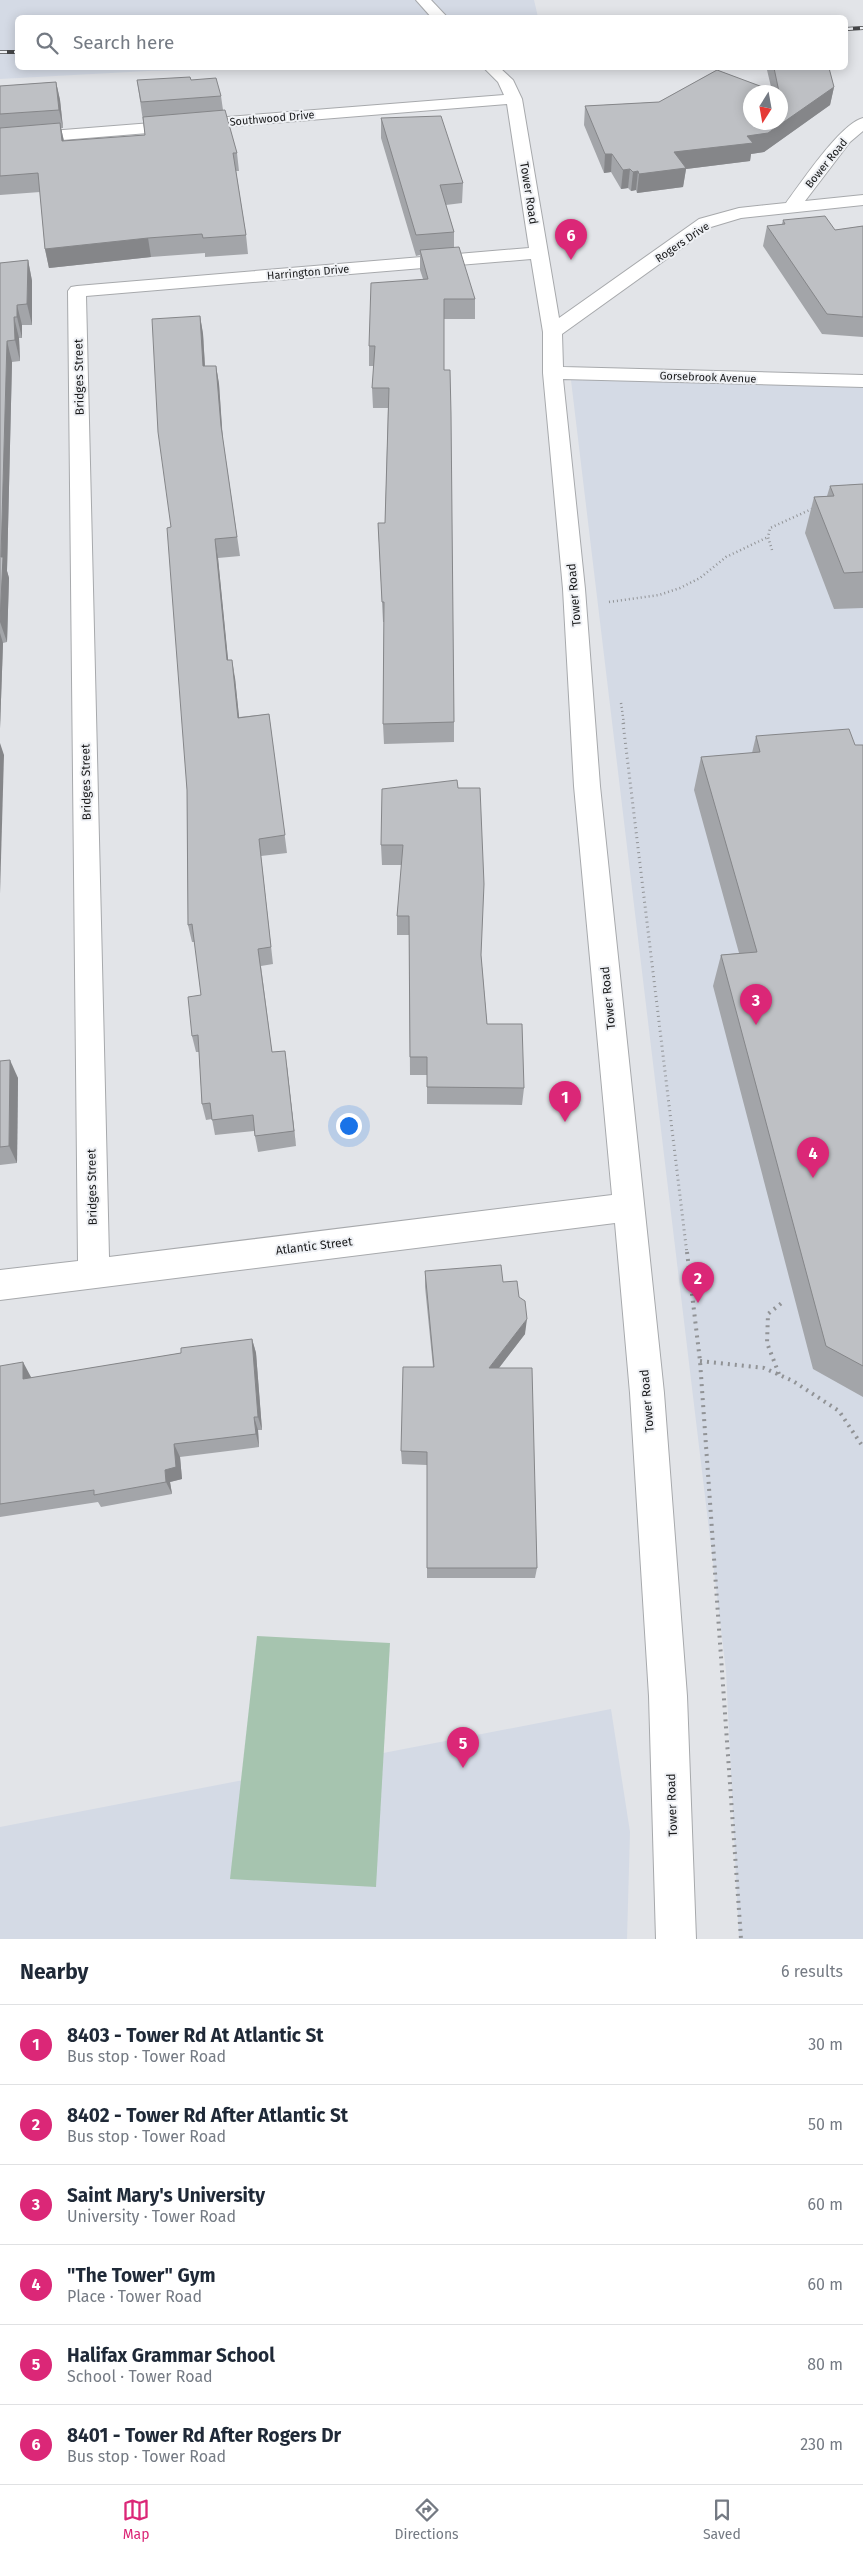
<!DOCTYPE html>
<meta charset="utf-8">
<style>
body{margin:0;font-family:"Fira Sans",sans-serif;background:#f2f2f3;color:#1f2937}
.compass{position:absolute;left:743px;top:85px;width:45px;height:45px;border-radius:50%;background:#fff;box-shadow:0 2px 12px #0003;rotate:191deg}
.you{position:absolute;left:348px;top:1125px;width:18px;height:18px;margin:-12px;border:4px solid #fff;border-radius:50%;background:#1a73e8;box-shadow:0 0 0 8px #1a73e833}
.badge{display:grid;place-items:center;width:32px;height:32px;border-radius:50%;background:#db2777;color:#fff;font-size:16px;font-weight:700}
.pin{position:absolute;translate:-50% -41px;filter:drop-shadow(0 1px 2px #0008)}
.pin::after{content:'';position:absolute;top:26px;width:18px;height:15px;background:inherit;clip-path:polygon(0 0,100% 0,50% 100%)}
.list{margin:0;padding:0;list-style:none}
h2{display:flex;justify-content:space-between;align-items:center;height:65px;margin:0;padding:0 20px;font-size:21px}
h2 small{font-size:16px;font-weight:400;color:#747a83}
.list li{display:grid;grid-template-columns:32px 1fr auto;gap:15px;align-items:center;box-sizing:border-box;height:80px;padding:0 20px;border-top:1px solid #e0e1e3}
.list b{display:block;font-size:19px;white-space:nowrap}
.list p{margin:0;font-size:16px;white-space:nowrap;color:#747a83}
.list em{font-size:16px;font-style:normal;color:#747a83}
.icon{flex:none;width:28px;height:28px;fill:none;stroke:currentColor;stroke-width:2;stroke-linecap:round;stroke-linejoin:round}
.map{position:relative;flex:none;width:863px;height:1939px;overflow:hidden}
.search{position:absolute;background:#fff;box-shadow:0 2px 12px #0003;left:15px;right:15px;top:15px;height:55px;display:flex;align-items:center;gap:12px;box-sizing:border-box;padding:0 18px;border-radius:8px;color:#747a83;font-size:19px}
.sheet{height:545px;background:#fff}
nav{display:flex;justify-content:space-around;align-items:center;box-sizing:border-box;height:70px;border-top:1px solid #e0e1e3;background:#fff;font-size:14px;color:#747a83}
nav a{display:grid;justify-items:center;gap:2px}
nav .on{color:#db2777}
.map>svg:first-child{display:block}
.built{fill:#d4dae5}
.green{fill:#a6c4af}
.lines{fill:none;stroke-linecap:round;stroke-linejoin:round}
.street-casing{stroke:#a7a9ac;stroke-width:2}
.path-far2{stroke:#919396;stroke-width:2.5;stroke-dasharray:1 3;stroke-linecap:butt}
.path-far1{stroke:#919396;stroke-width:3;stroke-dasharray:1 4;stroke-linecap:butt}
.path{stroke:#919396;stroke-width:4;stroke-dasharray:2 5;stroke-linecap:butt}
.street{fill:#fff;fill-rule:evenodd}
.rail-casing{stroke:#454648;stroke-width:4}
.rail{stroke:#eff1f5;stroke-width:2.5;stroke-dasharray:7;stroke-linecap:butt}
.wall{fill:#a3a5a9;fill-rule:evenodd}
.shaded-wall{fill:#858689}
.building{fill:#bec0c4;stroke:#858689}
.labels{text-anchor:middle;stroke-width:4;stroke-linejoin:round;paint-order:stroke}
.far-street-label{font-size:11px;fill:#1a1b1c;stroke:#eff1f5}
.street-label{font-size:12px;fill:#1a1b1c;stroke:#eff1f5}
</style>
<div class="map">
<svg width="863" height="1939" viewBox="0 0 863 1939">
<rect width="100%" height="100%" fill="#e2e4e8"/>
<!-- built -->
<g class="built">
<path d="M0,0H534L538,17L18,18V68H320L148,71L0,79Z"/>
<path d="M570,372L863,380V1939H739L726,1671Z"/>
<path d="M611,1709L630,1832L627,1939H0V1827Z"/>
</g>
<!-- green -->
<path class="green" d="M257,1636L390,1643L376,1887L230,1879Z"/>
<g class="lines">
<defs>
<g id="street">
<path d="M416,0H431L448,18H432Z"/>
<path d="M484,68H500L513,80L522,99L559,318L699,219L739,208L786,203C801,183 840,124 863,118V131L850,142L805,201L863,195V205L741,218L711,227L562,334L563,367L863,375V387L563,379L585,589L600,786L664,1393L687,1696L696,1939H656L649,1696L630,1393L615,1223L0,1300V1270L78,1261L68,291L71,287L77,286L529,248L507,104L0,145V135L504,95L498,82ZM531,259L543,332V373L563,589L574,786L612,1195L109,1257L86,296Z"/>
</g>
</defs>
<!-- street casing -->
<use href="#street" class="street-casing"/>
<!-- path-far2 -->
<g class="path-far2">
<path d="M772,550L768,537L770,528L814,508"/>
<path d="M609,602L659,595L680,588L700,578L726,557L768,537"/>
<path d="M621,703L624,724"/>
</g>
<!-- path-far1 -->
<path class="path-far1" d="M623,723L687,1254"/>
<!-- path -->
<g class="path">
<path d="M687,1252L700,1361L741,1939"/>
<path d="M700,1361L764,1368L793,1381L839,1411L863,1447"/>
<path d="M779,1374L767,1343L768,1314L784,1301"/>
</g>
<!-- street -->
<use href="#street" class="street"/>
<defs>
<g id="rail">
<path d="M846,29L863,28"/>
<path d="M0,52H18"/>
</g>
</defs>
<!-- rail casing -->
<use href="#rail" class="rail-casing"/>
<!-- rail -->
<use href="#rail" class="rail"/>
</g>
<!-- wall -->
<g class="wall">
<path d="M768,68H829L834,87L830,105L764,152L751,154L750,161L686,169L683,187L637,193L636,190L631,191L628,188L621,189L611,172L604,173L584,125L585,106L659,102L717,70L772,91L767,70ZM750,92H780V122H750Z"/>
<path d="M137,80H191L221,96L223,110L237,153L239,171H236L246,235L248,254L205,257V253L151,257L49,268L45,249L40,192L0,195V86L56,82L60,100L63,128H61L64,141L145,135Z"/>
<path d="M381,118L463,183L462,203L446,205L454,232V248L475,299V319H444V370L454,722V742L384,744L383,724L384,622H383L378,523H385L388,408H373L372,388L374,366H369V346L423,279L420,270V255L416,256L381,138Z"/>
<path d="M783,220L835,230L863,226V337L822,334L763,246L767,226L782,224Z"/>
<path d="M28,260L32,281V325H22V338H19L20,361L12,362L7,571L9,578L7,642L3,643L0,728V263Z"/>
<path d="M200,316L203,334L205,366H216L219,384L223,440L240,556L218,558L228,660L235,678L239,717L269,714L287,853L261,856L273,964L261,966L272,1052L287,1067L296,1146L258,1152L254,1131L215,1135L212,1119L206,1120L202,1104L199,1052H196L192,1036L201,995L195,942H192L188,925L187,790L171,527Z"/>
<path d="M863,484V608L834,609L805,533L814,497L827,496L830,486Z"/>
<path d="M756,736L855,745H863V1397L813,1369L713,986L721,955L739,953L694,790L701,757L752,753Z"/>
<path d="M458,788L481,955L487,1024L524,1088L522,1105L427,1104V1075H410L409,935H397V916L402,865H382L381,845Z"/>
<path d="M0,1061L18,1078L17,1163L0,1165Z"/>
<path d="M425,1271L503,1282L525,1334L499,1368L537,1568L535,1578H427V1465L402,1464L401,1451L433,1367L425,1287Z"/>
<path d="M252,1339L256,1353L262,1430H258L259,1447L180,1457L182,1479L170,1482L172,1494L101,1507L98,1502L0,1517V1366L31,1377V1378L181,1353Z"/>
</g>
<!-- shaded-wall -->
<g class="shaded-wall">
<path d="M56,82L60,100L63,128L59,110Z"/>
<path d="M834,87L830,105L764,152L751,154L750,161L686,169L683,187L637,193L639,174L674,152L747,136Z"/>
<path d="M60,123L64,142L62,141Z"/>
<path d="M605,154H612L611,172L604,173Z"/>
<path d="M630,169L628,188L621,189L623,170Z"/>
<path d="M638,171L636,190L631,191L633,172Z"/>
<path d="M148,238L151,257L49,268L45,249Z"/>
<path d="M28,260L32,281V325L27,304Z"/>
<path d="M17,305L22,325V338L17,317Z"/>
<path d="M200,316L203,334L206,385L203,366Z"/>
<path d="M14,317L19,338L20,361L15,340Z"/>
<path d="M7,341L12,362L7,571L9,578L7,642L0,622L1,557Z"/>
<path d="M216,366L219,384L223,445L221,426Z"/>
<path d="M215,539L218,558L230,679L227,660Z"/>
<path d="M0,633L3,643L0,728Z"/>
<path d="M232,660L235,678L241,736L238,718Z"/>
<path d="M0,743L4,755L0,894Z"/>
<path d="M285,1051L287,1067L296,1146L294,1131Z"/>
<path d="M10,1060L18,1078L17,1163L9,1146Z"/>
<path d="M527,1319L525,1334L488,1382L489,1368Z"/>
<path d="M252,1339L256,1353L262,1430L258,1417Z"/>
<path d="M23,1362L31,1377V1393L23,1379Z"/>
<path d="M254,1417L258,1430L259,1447L256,1434Z"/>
<path d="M174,1444L180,1457L182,1479L170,1482L172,1494L166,1482L165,1470Z"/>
</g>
<!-- building -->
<g class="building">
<path d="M774,68H829L834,87L768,133L747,136L753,143L674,152L686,168L639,174L638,171L633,172L630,169L623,170L612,154H605L585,106L659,102L717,70L776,92H750V122H780V92H779Z"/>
<path d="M190,77L191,80L216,78L221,96L141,102L137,80Z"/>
<path d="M56,82L59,110L0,114V86Z"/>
<path d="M225,110L237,153H233L246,235L203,238L202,234L148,238L45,249L38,173L0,176V128L60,123L62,141L145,135L143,117Z"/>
<path d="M441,116L463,183L440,185L454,232L416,235L381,118Z"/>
<path d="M825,216L835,230L863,226V317L827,314L767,226L785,224L783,220Z"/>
<path d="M459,247L475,299H444V370H450L451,414L454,722L383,724L384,602H382L378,523H385L389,388H372L375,346H369L371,283L428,279L420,250Z"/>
<path d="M28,260L27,304L17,305V317H14L15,340L7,341L1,557H3L0,622V263Z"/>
<path d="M200,316L203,366H216L221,426L237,537L215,539L227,660H232L238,718L269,714L285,835L259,839L271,947L258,949L272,1052L285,1051L294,1131L255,1136L253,1115L212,1120L210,1103L202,1104L198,1035L192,1036L188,997L201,995L192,924L188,925L187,790L167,528L171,527L158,432L152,319Z"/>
<path d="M863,484V572L844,573L814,497L834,496L830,486Z"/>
<path d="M849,729L855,745H863V1366L826,1346L721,955L757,952L701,757L760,752L756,736Z"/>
<path d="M457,780L458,788H480L484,884L481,955L487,1024H522L524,1088L427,1087V1057H410L409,916H397L403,845H381L382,789Z"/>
<path d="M10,1060L9,1146L0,1147V1061Z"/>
<path d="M501,1265L503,1282L517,1281L519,1297L525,1301L527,1319L489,1368H532L537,1568H427V1452L401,1451L403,1367H434L425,1271Z"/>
<path d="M252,1339L258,1417H254L256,1434L174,1444L176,1467L165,1470L166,1482L94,1495V1490L0,1504V1366L23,1362V1379L181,1353V1348Z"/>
</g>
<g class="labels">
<!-- far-street labels -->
<g class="far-street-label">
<text transform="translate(272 118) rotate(-5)" y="4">Southwood Drive</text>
<text transform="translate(826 163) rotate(-51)" y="4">Bower Road</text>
<text transform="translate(682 242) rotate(-34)" y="4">Rogers Drive</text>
<text transform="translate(308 272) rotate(-5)" y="4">Harrington Drive</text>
<text transform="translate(708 377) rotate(2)" y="4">Gorsebrook Avenue</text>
</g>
<!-- street labels -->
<g class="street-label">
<text transform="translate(529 193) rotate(81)" y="4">Tower Road</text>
<text transform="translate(79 377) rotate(-91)" y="4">Bridges Street</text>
<text transform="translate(574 595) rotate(-95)" y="4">Tower Road</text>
<text transform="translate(86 782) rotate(-91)" y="4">Bridges Street</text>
<text transform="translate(608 998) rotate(-96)" y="4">Tower Road</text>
<text transform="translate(92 1187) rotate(-91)" y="4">Bridges Street</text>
<text transform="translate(314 1246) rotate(-7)" y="4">Atlantic Street</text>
<text transform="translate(647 1401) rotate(-95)" y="4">Tower Road</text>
<text transform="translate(672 1805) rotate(-92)" y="4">Tower Road</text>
</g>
</g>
</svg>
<svg class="compass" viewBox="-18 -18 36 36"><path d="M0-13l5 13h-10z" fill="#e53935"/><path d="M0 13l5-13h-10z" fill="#747a83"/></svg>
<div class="you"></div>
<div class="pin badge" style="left:565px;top:1122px">1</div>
<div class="pin badge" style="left:698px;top:1303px">2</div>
<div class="pin badge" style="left:756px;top:1025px">3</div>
<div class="pin badge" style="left:813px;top:1178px">4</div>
<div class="pin badge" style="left:463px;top:1768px">5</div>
<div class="pin badge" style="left:571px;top:260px">6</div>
<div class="search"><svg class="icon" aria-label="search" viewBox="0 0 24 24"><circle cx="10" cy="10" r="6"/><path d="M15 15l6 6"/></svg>Search here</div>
</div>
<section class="sheet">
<h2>Nearby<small>6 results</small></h2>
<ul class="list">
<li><span class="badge">1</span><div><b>8403 - Tower Rd At Atlantic St</b><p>Bus stop · Tower Road</p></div><em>30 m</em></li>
<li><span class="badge">2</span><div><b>8402 - Tower Rd After Atlantic St</b><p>Bus stop · Tower Road</p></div><em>50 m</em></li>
<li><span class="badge">3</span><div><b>Saint Mary's University</b><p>University · Tower Road</p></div><em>60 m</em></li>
<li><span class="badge">4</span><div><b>&quot;The Tower&quot; Gym</b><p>Place · Tower Road</p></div><em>60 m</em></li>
<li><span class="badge">5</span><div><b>Halifax Grammar School</b><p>School · Tower Road</p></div><em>80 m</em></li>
<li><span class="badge">6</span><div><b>8401 - Tower Rd After Rogers Dr</b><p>Bus stop · Tower Road</p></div><em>230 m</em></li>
</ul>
</section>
<nav>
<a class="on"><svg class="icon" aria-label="map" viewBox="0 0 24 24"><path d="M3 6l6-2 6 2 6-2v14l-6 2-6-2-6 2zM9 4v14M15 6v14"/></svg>Map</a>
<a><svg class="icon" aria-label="directions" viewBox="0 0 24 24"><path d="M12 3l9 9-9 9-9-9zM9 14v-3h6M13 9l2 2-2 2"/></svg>Directions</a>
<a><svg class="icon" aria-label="saved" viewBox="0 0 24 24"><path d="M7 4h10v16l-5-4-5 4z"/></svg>Saved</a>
</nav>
